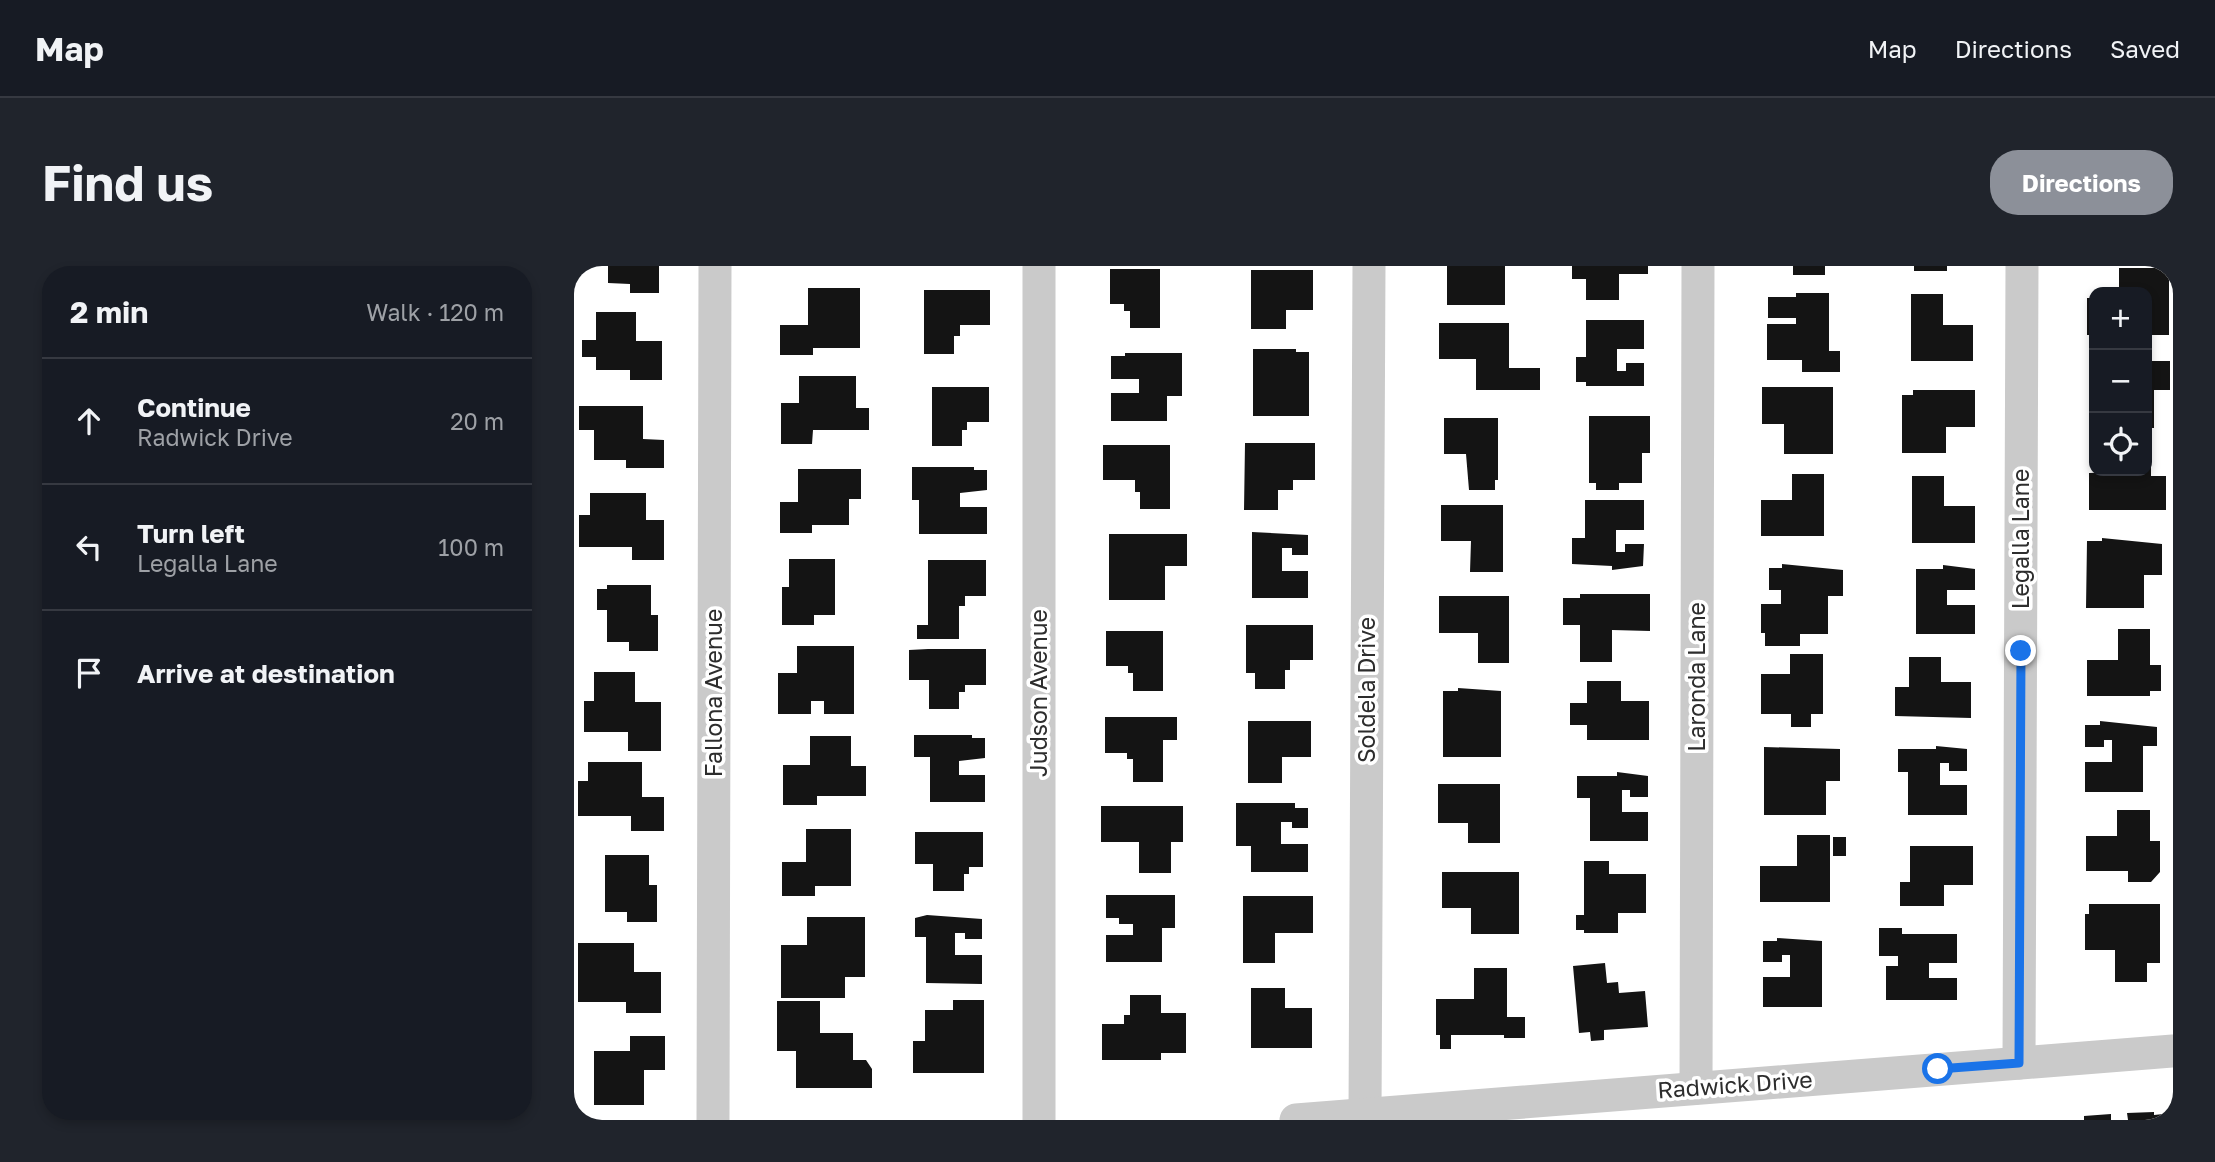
<!DOCTYPE html>
<meta charset="utf-8">
<style>
body{margin:0;font-family:"Golos Text",sans-serif;background:#20242c;color:#f1f3f6}
.controls{position:absolute;right:21px;top:21px;display:grid;overflow:hidden;border-radius:14px;box-shadow:0 4px 10px #0003}
.controls button{width:63px;height:63px;display:grid;place-items:center;padding:0;border:0;border-bottom:2px solid #363941;background:#171b24;color:#f1f3f6;font:35px sans-serif}
.stop{position:absolute;width:21px;height:21px;margin:-16px;border:5px solid #1a73e8;border-radius:50%;background:#fff}
.stop.end{background:#1a73e8;border-color:#fff;box-shadow:0 2px 7px #0008}
.list{margin:0;padding:0;list-style:none}
h2{display:flex;justify-content:space-between;align-items:center;height:91px;margin:0;padding:0 28px;font-size:30px}
h2 small{font-size:23px;font-weight:400;color:#9ea1a6}
.list li{display:grid;grid-template-columns:46px 1fr auto;gap:21px;align-items:center;box-sizing:border-box;height:126px;padding:0 28px;border-top:2px solid #363941}
.list b{display:block;font-size:26px;white-space:nowrap}
.list p{margin:0;font-size:23px;white-space:nowrap;color:#9ea1a6}
.list em{font-size:23px;font-style:normal;color:#9ea1a6}
.icon{flex:none;width:38px;height:38px;fill:none;stroke:currentColor;stroke-width:2;stroke-linecap:round;stroke-linejoin:round}
.map{position:relative;flex:none;width:1599px;height:854px;overflow:hidden;border-radius:28px}
header{display:flex;align-items:center;gap:42px;box-sizing:border-box;height:98px;padding:0 35px;background:#171b24;border-bottom:2px solid #363941}
header strong{font-size:33px}
nav{display:flex;gap:38px;margin-inline-start:auto;font-size:24px}
.intro{display:flex;align-items:center;justify-content:space-between;box-sizing:border-box;height:168px;padding:0 42px}
h1{margin:0;font-size:49px}
.button{padding:18px 32px;border-radius:28px;background:#8c9099;color:#fff;font-size:24px;font-weight:700}
main{display:flex;gap:42px;padding:0 42px}
aside{flex:1;background:#171b24;border-radius:28px;box-shadow:0 4px 10px #0003}
.map>svg:first-child{display:block}
.building{fill:#141414}
.lines{fill:none;stroke-linecap:round;stroke-linejoin:round}
.minor{stroke:#cacaca;stroke-width:33}
.route{stroke:#1a73e8;stroke-width:9}
.labels{text-anchor:middle;stroke-width:7;stroke-linejoin:round;paint-order:stroke}
.street-label{font-size:23px;fill:#2d2d2d;stroke:#fff}
</style>
<header>
<strong>Map</strong>
<nav><a>Map</a><a>Directions</a><a>Saved</a></nav>
</header>
<div class="intro"><h1>Find us</h1><a class="button">Directions</a></div>
<main>
<aside>
<h2>2 min<small>Walk · 120 m</small></h2>
<ul class="list">
<li><svg class="icon" aria-label="ahead" viewBox="0 0 24 24"><path d="M12 20V5M6 11l6-6 6 6"/></svg><div><b>Continue</b><p>Radwick Drive</p></div><em>20 m</em></li>
<li><svg class="icon" aria-label="left" viewBox="0 0 24 24"><path d="M17 20v-9H6M10 6l-5 5 5 5"/></svg><div><b>Turn left</b><p>Legalla Lane</p></div><em>100 m</em></li>
<li><svg class="icon" aria-label="arrive" viewBox="0 0 24 24"><path d="M6 21V4h12l-3 4 3 4H6"/></svg><div><b>Arrive at destination</b></div></li>
</ul>
</aside>
<div class="map">
<svg width="1599" height="854" viewBox="0 0 1599 854">
<rect width="100%" height="100%" fill="#fff"/>
<!-- building -->
<g class="building">
<path d="M34,0H85V27H56V18L34,17Z"/>
<rect x="873" y="0" width="58" height="39"/>
<path d="M998,0H1074V8H1045V34H1012V13H998Z"/>
<rect x="1219" y="0" width="32" height="9"/>
<rect x="1340" y="0" width="33" height="5"/>
<path d="M1545,2H1595V69H1573V26H1545Z"/>
<path d="M536,3H586V62H556V45H550V38H536Z"/>
<path d="M677,4H739V44H712V63H677Z"/>
<path d="M234,22H286V82H239V89H206V59H234Z"/>
<path d="M350,24H416V59H386V70H380V88H350Z"/>
<path d="M1222,27H1255V85H1266V106H1228V94H1193V58H1222V52H1194V31H1222Z"/>
<path d="M1337,28H1369V59H1399V95H1337Z"/>
<rect x="1513" y="32" width="7" height="37"/>
<path d="M22,46H62V75H88V114H56V104H22V91H8V74H22Z"/>
<path d="M1012,54H1070V83H1043V105H1052V97H1070V120H1012V116H1002V91H1012Z"/>
<path d="M865,57H935V102H966V124H902V93H865Z"/>
<path d="M679,83H722V86H735V150H679Z"/>
<path d="M551,87H608V130H593V155H537V127H565V113H537V90H551Z"/>
<path d="M1573,95H1596V124H1580V162H1573Z"/>
<path d="M225,110H282V142H295V164H239L238,178H207V137H225Z"/>
<path d="M358,121H415V156H393V164H388V180H358Z"/>
<path d="M1188,121H1259V188H1210V158H1188Z"/>
<path d="M1339,124H1401V161H1372V187H1328V129H1339Z"/>
<path d="M5,140H69V173L90,174V202H52V194H20V164H5Z"/>
<path d="M1015,150H1076V187H1068V217H1045V224H1022V217H1015Z"/>
<path d="M870,152H924V214H921V224H895L892,188H870Z"/>
<path d="M671,177H741V214H719V224H704V244H670Z"/>
<path d="M529,179H596V243H566V226H561V214H529Z"/>
<path d="M1573,182H1577V210H1592V244H1515V207L1573,205Z"/>
<path d="M338,201H400V204H413V224L386,227V241H413V268H345V234H338Z"/>
<path d="M224,203H287V233H275V259H238V267H206V236H224Z"/>
<path d="M1218,208H1250V270H1187V234H1218Z"/>
<path d="M1338,210H1370V240H1401V277H1338Z"/>
<path d="M16,227H72V254H90V294H58V281H5V249H16Z"/>
<path d="M1011,234H1070V264H1042V286H1051V278H1070L1069,300L1038,304V300L998,298V272H1011Z"/>
<path d="M867,239H929V306H896L897,275H867Z"/>
<path d="M678,266L734,269V289H718V282H708V305H734V332H678Z"/>
<path d="M535,268H613V300H591V334H535Z"/>
<path d="M1528,272L1588,278V309H1570V342H1512L1513,275H1528Z"/>
<path d="M215,293H261V349H240V359H208V321H215Z"/>
<path d="M354,294H412V330H391V340H385V373H343V359H354Z"/>
<path d="M1208,298L1269,304V330H1254V368H1226V380H1191V367H1187V338H1207V324H1195V302H1208Z"/>
<path d="M1369,299L1401,303V324H1373V339H1401V368H1342V303H1369Z"/>
<path d="M33,319H77V349H84V385H55V376H33V344H23V323H33Z"/>
<path d="M1006,328H1076V365L1038,364V396H1006V359H989V332H1006Z"/>
<path d="M865,330H935V397H904V367H865Z"/>
<path d="M672,359H739V394H716V404H711V423H681V407H672Z"/>
<path d="M1544,363H1576V399H1587V425H1576V430H1513V394H1544Z"/>
<path d="M532,365H589V425H559V407H554V400H532Z"/>
<path d="M223,380H280V448H250V435H237V448H204V407H223Z"/>
<path d="M354,383H412V419H391V426H385V443H355V414H335V384Z"/>
<path d="M1216,388H1249V448H1237V461H1217V448H1187V408H1216Z"/>
<path d="M1335,391H1367V416H1397V452L1321,450V421H1335Z"/>
<path d="M20,406H61V436H87V485H54V466H10V435H20Z"/>
<path d="M1013,415H1047V435H1075V474H1013V459H996V437H1013Z"/>
<path d="M884,422L927,425V491H869V425H884Z"/>
<path d="M531,451H603V474H589V516H559V493H553V487H531Z"/>
<path d="M674,455H737V491H708V517H674Z"/>
<path d="M1526,455L1583,461V480H1569V526H1511V496H1538V474H1530V481H1511V459H1526Z"/>
<path d="M340,469H398V472H411V492L385,495V509H411V536H356V491H340Z"/>
<path d="M236,470H277V500H292V530H243V539H209V499H236Z"/>
<path d="M1362,480L1393,483V505H1375V497H1366V519H1393V549H1334V506H1324V483H1362Z"/>
<path d="M1190,481L1266,483V515H1252V549H1190Z"/>
<path d="M14,496H68V531H90V565H57V550H4V515H14Z"/>
<path d="M1043,506L1074,510V531H1056V524H1048V546H1074V575H1016V532H1003V510H1043Z"/>
<path d="M864,518H926V577H894V557H864Z"/>
<path d="M662,537H721V542H734V562H718V556H707V578H734V606H677V580H662Z"/>
<path d="M527,540H609V576H597V607H565V576H527Z"/>
<path d="M1543,544H1576V575H1586V606L1577,616H1554V605H1512V570H1543Z"/>
<path d="M232,563H277V620H241V630H208V596H232Z"/>
<path d="M341,566H409V601H395V608H390V625H359V598H341Z"/>
<path d="M1223,569H1256V636H1186V600H1223Z"/>
<rect x="1259" y="571" width="13" height="19"/>
<path d="M1336,580H1399V619H1370V640H1326V616H1336Z"/>
<path d="M31,589H75V619H83V656H53V646H31Z"/>
<path d="M1010,595H1035V608H1072V647H1044V667H1010V664H1002V649H1010Z"/>
<path d="M868,606H945V668H897V642H868Z"/>
<path d="M532,629H601V662H588V696H532V669H559V658H545V652H532Z"/>
<path d="M669,630H739V667H701V697H669Z"/>
<path d="M1515,638H1586V697H1573V716H1541V684H1511V648H1515Z"/>
<path d="M353,649L408,653V673H391V667H381V689H408V718L352,717V671H341V652Z"/>
<path d="M233,651H291V711H271V732H207V679H233Z"/>
<path d="M1305,662H1328V668H1383V697H1355V712H1383V734H1312V700H1324V690H1305Z"/>
<path d="M1203,672L1248,675V741H1189V711H1216V689H1208V696H1189V675H1203Z"/>
<path d="M4,677H60V706H87V747H52V736H4Z"/>
<path d="M1031,697L1033,717L1044,716L1045,727L1071,725L1074,761L1030,764V774L1017,775L1016,766L1005,767L999,700Z"/>
<path d="M900,702H933V751H951V772H930V769H877V783H866V769H862V733H900Z"/>
<path d="M677,722H711V742H738V782H677Z"/>
<path d="M556,729H587V747H612V787H587V794H528V758H550V749H556Z"/>
<path d="M379,734H410V807H339V775H351V744H379Z"/>
<path d="M203,735H246V767H279V794H292L298,803V822H222V785H203Z"/>
<path d="M56,770H91V804H70V839H20V785H56Z"/>
<path d="M1580,846V849L1599,847V854H1554L1553,847Z"/>
<path d="M1537,848V854H1510V850Z"/>
</g>
<g class="lines">
<!-- minor -->
<g class="minor">
<path d="M465,0V854"/>
<path d="M1445,797L1448,0"/>
<path d="M1122,822L1124,0"/>
<path d="M791,849L795,0"/>
<path d="M139,854L141,0"/>
<path d="M722,854L1599,785"/>
</g>
</g>
<g class="lines">
<!-- route -->
<path class="route" d="M1364,803L1445,797L1447,385"/>
</g>
<g class="labels">
<!-- street labels -->
<g class="street-label">
<text transform="translate(1447 273) rotate(-90)" y="8">Legalla Lane</text>
<text transform="translate(1123 411) rotate(-90)" y="8">Laronda Lane</text>
<text transform="translate(793 424) rotate(-90)" y="8">Soldela Drive</text>
<text transform="translate(140 427) rotate(-90)" y="8">Fallona Avenue</text>
<text transform="translate(465 427) rotate(-90)" y="8">Judson Avenue</text>
<text transform="translate(1161 819) rotate(-4)" y="8">Radwick Drive</text>
</g>
</g>
</svg>
<div class="controls">
<button>+</button>
<button>−</button>
<button><svg class="icon" aria-label="locate" viewBox="0 0 24 24"><circle cx="12" cy="12" r="6"/><path d="M12 2v4M12 18v4M2 12h4M18 12h4"/></svg></button>
</div>
<div class="stop" style="left:1364px;top:803px"></div>
<div class="stop end" style="left:1447px;top:385px"></div>
</div>
</main>
